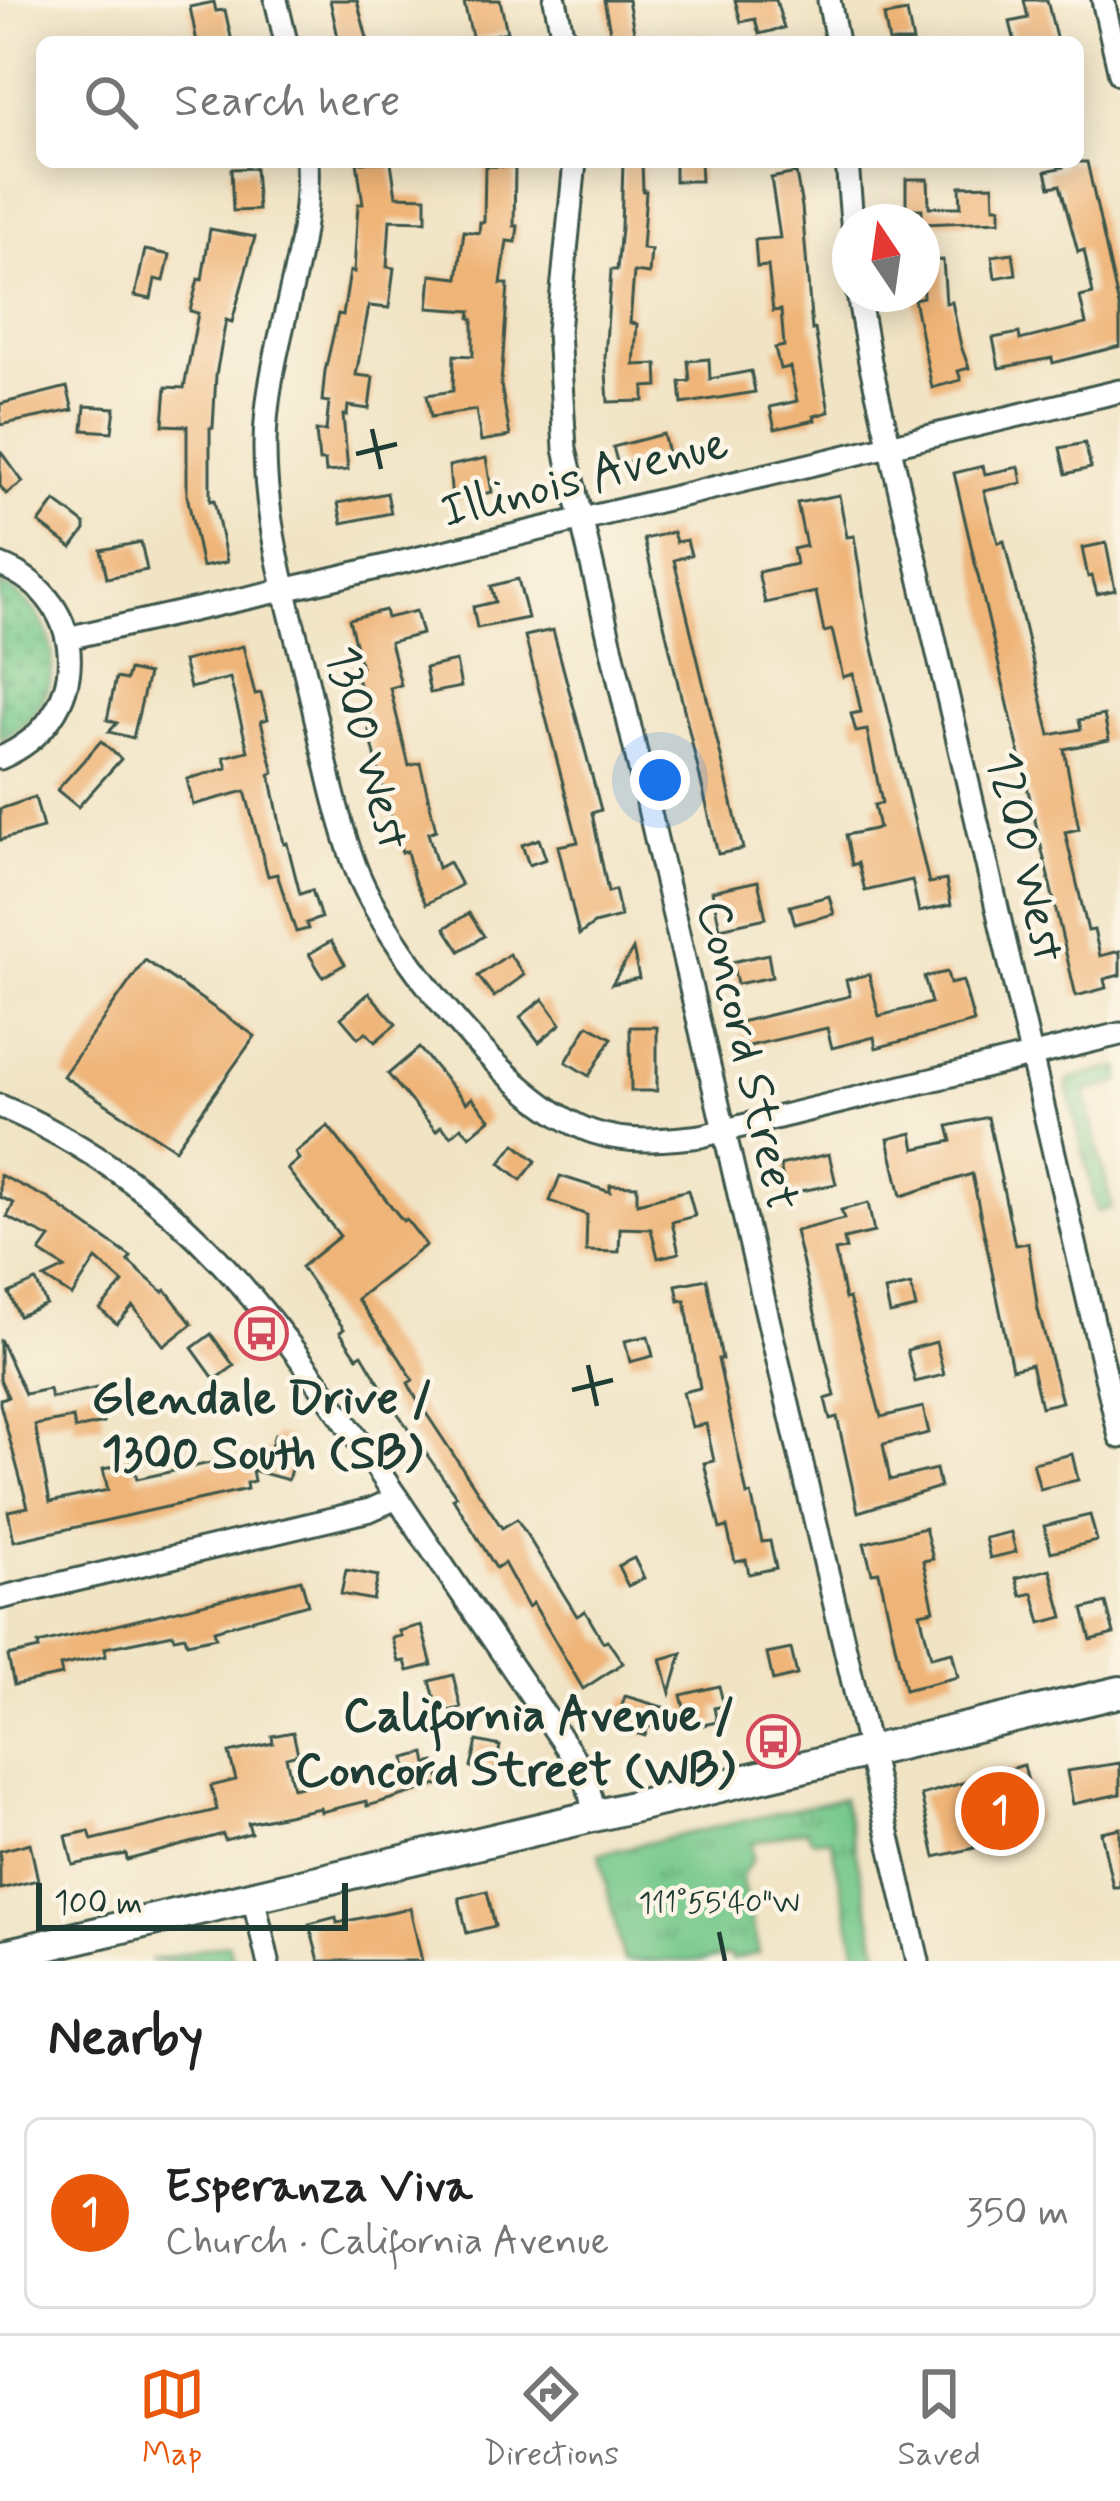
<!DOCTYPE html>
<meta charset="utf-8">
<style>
body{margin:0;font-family:Mynerve,sans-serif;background:#f6f6f6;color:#222}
.compass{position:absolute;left:832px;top:204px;width:108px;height:108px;border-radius:50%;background:#fff;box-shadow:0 6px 30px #0003;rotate:347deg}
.scale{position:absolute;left:36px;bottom:30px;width:312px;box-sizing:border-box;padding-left:12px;border:6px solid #1f3d34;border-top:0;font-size:33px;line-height:42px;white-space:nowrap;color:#1f3d34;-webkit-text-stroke:9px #fcf5e5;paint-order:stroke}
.you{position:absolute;left:660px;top:780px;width:42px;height:42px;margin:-30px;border:9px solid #fff;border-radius:50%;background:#1a73e8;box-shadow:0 0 0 18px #1a73e833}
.badge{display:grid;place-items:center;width:78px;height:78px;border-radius:50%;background:#ea580c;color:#fff;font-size:39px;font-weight:700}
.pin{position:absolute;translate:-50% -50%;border:6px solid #fff;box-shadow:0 3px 12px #0006}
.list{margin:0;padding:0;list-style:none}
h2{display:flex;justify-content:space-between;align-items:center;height:156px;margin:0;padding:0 48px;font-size:51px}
h2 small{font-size:39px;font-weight:400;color:#767676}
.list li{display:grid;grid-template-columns:78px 1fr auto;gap:36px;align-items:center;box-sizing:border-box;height:192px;margin:0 24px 24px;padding:0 24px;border:3px solid #e0e0e0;border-radius:18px}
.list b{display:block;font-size:45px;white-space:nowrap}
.list p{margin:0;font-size:39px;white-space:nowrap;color:#767676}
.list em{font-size:39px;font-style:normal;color:#767676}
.icon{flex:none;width:66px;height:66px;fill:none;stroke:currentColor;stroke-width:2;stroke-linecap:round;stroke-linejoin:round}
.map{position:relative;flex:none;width:1120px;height:1961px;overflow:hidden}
.search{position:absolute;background:#fff;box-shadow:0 6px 30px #0003;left:36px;right:36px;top:36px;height:132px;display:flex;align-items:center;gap:30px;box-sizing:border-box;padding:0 42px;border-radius:18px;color:#767676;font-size:45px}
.sheet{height:372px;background:#fff}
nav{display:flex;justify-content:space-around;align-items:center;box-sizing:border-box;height:168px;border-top:3px solid #e0e0e0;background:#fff;font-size:33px;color:#767676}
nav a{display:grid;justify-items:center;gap:6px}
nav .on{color:#ea580c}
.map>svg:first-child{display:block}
.grass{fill:url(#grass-tufts);stroke:#4a825f;stroke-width:3}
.park{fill:url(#park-dots);stroke:#4a825f;stroke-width:3}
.building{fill:#efb477}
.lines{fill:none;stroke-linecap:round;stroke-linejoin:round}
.street-casing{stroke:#3e564a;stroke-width:27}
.secondary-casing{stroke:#3e564a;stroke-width:36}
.street{stroke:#fff;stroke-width:21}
.secondary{stroke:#fff;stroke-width:30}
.ticks{fill:none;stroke:#1f3d34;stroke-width:4.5}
.labels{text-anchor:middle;stroke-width:9;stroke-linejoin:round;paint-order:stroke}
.street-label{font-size:48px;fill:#1f3d34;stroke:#fcf5e5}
.poi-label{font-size:48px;font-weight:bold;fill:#1f3d34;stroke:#fcf5e5}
.ticks-label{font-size:30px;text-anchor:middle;fill:#1f3d34;stroke:#fcf5e5;stroke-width:9;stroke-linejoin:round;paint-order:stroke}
</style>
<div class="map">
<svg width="1120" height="1961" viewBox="0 0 1120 1961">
<defs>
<pattern id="grass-tufts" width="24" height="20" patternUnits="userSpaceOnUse" patternTransform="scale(3)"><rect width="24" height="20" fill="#75c88a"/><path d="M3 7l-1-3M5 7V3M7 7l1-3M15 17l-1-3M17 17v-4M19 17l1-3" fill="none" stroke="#5fa472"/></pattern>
<pattern id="park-dots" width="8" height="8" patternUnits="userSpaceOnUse" patternTransform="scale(3)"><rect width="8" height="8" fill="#75c88a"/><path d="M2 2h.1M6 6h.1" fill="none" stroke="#5fa472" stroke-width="1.8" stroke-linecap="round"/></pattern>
</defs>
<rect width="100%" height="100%" fill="#fcf5e5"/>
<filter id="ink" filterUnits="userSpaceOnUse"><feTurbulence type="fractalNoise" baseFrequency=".00833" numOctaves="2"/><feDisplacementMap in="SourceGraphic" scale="24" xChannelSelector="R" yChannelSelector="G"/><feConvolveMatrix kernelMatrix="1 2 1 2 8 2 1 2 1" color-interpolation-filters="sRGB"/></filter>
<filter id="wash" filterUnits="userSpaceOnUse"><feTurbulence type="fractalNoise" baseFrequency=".004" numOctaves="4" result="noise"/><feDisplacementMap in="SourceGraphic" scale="48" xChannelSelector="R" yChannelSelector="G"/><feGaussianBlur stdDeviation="2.7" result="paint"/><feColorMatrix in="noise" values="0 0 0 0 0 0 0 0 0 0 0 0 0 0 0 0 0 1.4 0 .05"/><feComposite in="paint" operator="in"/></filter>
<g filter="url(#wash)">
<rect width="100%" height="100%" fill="#f1e4c5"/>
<!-- grass -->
<g class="grass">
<path d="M1120,1067V1083L1085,1092L1111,1203V1208L1097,1212L1067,1083L1072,1078Z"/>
<path d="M843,1798L881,1961H853L857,1956L830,1838L812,1840L807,1829L751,1843L753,1859L741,1877L759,1953L732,1960L730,1955L703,1961H624L599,1854Z"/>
<path d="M228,1943L233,1961H149Z"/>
</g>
<!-- park -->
<path class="park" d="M0,584C71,618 69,705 0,740Z"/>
<g id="blocks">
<!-- building -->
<g class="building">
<path d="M330,0H357L368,42H339Z"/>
<path d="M477,0H500L507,32L473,40L464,3Z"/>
<path d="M604,0H628L636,42H612Z"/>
<path d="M735,0H776L784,28L759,34L755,19L741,22Z"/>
<path d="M1024,0H1047L1057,42H1015L1010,22L1028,18Z"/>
<path d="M214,2L216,11L225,10L232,42H197L190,7Z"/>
<path d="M907,12L913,42H889L884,16Z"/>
<path d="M357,162H391L396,196L426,197V221L390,220L387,267L394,268L389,308L369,306L356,375L373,377L369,409L348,406L347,415H343L348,470L326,472L325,461H319L316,431H326L329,402L322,401L325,371L338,314L343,315L350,271L354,272L358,204H363Z"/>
<path d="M623,162H642L643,191H646L642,249L651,250L649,274L634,272L630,323L637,324L634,365L657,364L658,386L644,387V401L608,402L605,358L611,270H617L621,228Z"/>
<path d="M675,162H700L701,181H675Z"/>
<path d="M1062,162H1087L1120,311V346L1053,363L1052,358L999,368L993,338L1019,333L1020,340L1086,324L1080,297L1093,294L1084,250L1078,252L1060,185L1050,187L1046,171L1063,167Z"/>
<path d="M485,166L515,167L514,226H518L516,242L507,241L501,284H508L501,385L510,436L481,441L476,410L431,417L427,395L453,391L454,355L473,356V319L470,318L471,311L428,308L431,275L458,278L464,231L479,233L480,222H484Z"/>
<path d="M255,168L258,210L233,211L231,169Z"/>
<path d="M796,173L802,207L812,330L815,329L829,412L814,416L815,420L775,429L770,407L797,401L790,367L780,369L775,348L784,346L781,310L773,311L768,266L757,267L755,240L780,238L771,178Z"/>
<path d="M906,179H928L929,207H961L960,186L993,185L994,207H1000V221L922,224V209H906Z"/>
<path d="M210,229L255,237L232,322L226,320L216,375L213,428H210V501L214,500L227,562L202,567L187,495V426L163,425L166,387L184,388L198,313L190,311L198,279L202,280Z"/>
<path d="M145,250L170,255L164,281L155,279L151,299L135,296Z"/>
<path d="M1013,253L1016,274L995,278L992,256Z"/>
<path d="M943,260L946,303L952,302L961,346L969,368L958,371L961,380L932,388L914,299L923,297L922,261Z"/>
<path d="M709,359L710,379L751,371L755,392L682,404L680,382L690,381L688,361Z"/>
<path d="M67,387L73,410L0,425V404Z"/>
<path d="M85,406L115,408L112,432L83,430Z"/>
<path d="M663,434L668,453L618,465L613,447Z"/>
<path d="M1085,443L1091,468L1066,474L1060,448Z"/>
<path d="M0,451L23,482L6,494L0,486Z"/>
<path d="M486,458L492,492L452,500L449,466Z"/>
<path d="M983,466L985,474L1019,467L1022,483L984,491L998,543L1004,541L1050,735L1081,729L1079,720L1104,715L1109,740L1064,749L1079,829L1065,832L1088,931L1094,930L1100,956L1120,951V975L1104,979L1106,988L1076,996L954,473Z"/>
<path d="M387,493L391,513L342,523L338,503Z"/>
<path d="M839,495L847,537L854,536L870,636L929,883L946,880L951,905L919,912L912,880L865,891L858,863L852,865L846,835L879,828L874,805L882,803L867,730L856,732L851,714L861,712L853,674L843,677L832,630L824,632L816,592L765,603L758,572L796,564L793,549L806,546L797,503Z"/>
<path d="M55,501L85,524V530L72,548L39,523Z"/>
<path d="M673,532L676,542L687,540L691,555L674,560L743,849L718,854L644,539Z"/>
<path d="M141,542L147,570L107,578L101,550Z"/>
<path d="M1106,543L1115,590L1097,594L1092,576L1088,577L1082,548Z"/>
<path d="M518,579L528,618L477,628L473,607L495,602L491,586Z"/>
<path d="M385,610L387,618L416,611L422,634L390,642L401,685L390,688L409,766L420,763L436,830L428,833L438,868L449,862L461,885L426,904L414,880L407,851L402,853L385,798L369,730L373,729L354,669L361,667L349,619Z"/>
<path d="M553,630L601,810L592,813L608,892L615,890L621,917L594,924L579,935L558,846L578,842L525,636Z"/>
<path d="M243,646L255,694L261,693L268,719L261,721L274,773L270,774L284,844L287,843L300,894L312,890L321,918L306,923L308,929L296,932L277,874L268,876L245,791L193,805L187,779L227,768L224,757L248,751L230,678L190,688L183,661Z"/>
<path d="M456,661L461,687L430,693L425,668Z"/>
<path d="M129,670L148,674L133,738L109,732L117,723L107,720L116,678L126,680Z"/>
<path d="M101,741L121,759L78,807L57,790Z"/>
<path d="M35,797L43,828L0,840V809Z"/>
<path d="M539,839L546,859L529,865L522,845Z"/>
<path d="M758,881L766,918L720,928L712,891Z"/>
<path d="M829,896L834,914L795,924L790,906Z"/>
<path d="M469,913L484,936L460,951L445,928Z"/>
<path d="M331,941L345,964L323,977L309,954Z"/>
<path d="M633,949L639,978L612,984Z"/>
<path d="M509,954L524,975L494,997L478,976Z"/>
<path d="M768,954L772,977L737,984L732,962Z"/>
<path d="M145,960L255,1036L175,1149L63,1076Z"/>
<path d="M947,972L950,984L963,981L974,1022L876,1048L874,1037L832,1048L827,1028L745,1047L740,1022L850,996L846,980L869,974L879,1016L931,1003L924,977Z"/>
<path d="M369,993L396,1024L375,1042L366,1032L358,1038L341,1018Z"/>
<path d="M543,999L561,1024L539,1042L520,1017Z"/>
<path d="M588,1025L612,1038L589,1076L566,1062Z"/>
<path d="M630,1027H657V1091H631Z"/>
<path d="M419,1048L466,1103L472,1098L490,1119L470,1136L461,1127L451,1136L441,1126L436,1131L388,1074Z"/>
<path d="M988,1117L1015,1245L1028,1243L1038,1310L1062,1402L1041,1407L1031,1364L1012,1369L972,1174L901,1196L888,1139L912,1133L915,1149L952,1141L948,1126Z"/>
<path d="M328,1126L403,1221L406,1219L426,1245L357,1299L399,1357L413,1380L408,1383L416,1398L502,1528L517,1519L577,1616L585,1611L603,1642L607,1640L623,1663L583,1689L533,1603L528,1607L504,1563L496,1568L453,1498L456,1496L394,1408L362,1354L357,1357L340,1332L344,1329L301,1267L340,1236L287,1169L299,1159L295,1153Z"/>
<path d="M515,1144L536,1161L521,1180L500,1163Z"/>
<path d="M829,1154L836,1184L786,1194L780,1165Z"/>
<path d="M0,1175L49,1199L131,1257L128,1261L163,1292L166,1290L192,1324L164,1346L133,1306L117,1324L100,1309L123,1283L96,1259L72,1296L44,1278L65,1268L40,1252L50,1238L7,1217L14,1203L0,1197Z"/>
<path d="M560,1176L610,1192V1185L637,1186V1203L688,1190L695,1216L672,1222L679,1253L658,1258L651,1229L620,1228L619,1252L586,1251L587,1215L550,1201Z"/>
<path d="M868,1203L874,1232L844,1239L846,1249L835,1251L845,1299L849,1298L881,1417L923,1407L929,1433L883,1444L890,1480L936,1469L940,1487L858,1512L837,1417L830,1419L825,1399L835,1396L795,1231L844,1219L841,1210Z"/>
<path d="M707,1279L722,1359H718L747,1495L751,1494L762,1542L770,1541L776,1568L749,1574L746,1560L735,1562L727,1527L720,1529L704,1463L714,1461L706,1424L692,1427L683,1392L700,1388L685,1300L679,1301L676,1285Z"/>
<path d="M36,1281L46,1304L19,1316L9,1293Z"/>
<path d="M911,1285L916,1308L890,1314L885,1291Z"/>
<path d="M211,1334L234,1366L215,1380L192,1348Z"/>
<path d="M648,1336L653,1356L630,1362L625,1341Z"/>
<path d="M0,1339L25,1394L49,1389L51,1398L97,1388L104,1423L75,1429L73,1418L35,1425L50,1502L108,1490L103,1469L133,1462L137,1479L270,1450L275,1434L292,1438L289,1449L296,1451L288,1480L252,1470L254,1481L246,1483L247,1489L14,1541L8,1511L28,1507L0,1404V1399L8,1397L0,1379Z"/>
<path d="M936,1342L944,1375L915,1382L907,1350Z"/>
<path d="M1072,1454L1078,1480L1040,1489L1033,1463Z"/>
<path d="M1090,1515L1097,1541L1051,1552L1044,1526Z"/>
<path d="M925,1528L933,1559L923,1561L934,1610L920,1613L931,1657L952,1652L958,1677L905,1690L879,1572L872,1573L864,1543Z"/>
<path d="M1011,1532L1016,1552L990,1558L985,1538Z"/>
<path d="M634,1558L644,1578L628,1586L618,1566Z"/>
<path d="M1050,1569L1063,1617L1041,1623L1033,1593L1021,1596L1016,1578Z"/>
<path d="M346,1570L378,1576L373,1600L341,1594Z"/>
<path d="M301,1580L308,1604L214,1630L216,1637L187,1643L185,1636L174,1638L173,1634L105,1648L106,1656L60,1666L62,1675L14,1685L8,1656L39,1649L38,1644Z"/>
<path d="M1106,1603L1114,1634L1091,1640L1083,1609Z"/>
<path d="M421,1625L432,1665L408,1671L405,1661L398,1662L392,1638L401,1636L399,1631Z"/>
<path d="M791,1649L797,1675L773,1681L767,1654Z"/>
<path d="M682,1653L670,1693L661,1659Z"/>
<path d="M453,1675L461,1708L439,1713L430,1681Z"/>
<path d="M719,1686L724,1706L714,1708L717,1722L689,1728L681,1695Z"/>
<path d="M625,1696L666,1708L659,1729L648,1726L645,1736L615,1727Z"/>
<path d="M293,1732L298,1754L286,1757L293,1788L347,1775L349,1780L407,1768L405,1758L425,1753L427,1764L435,1762L441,1784L367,1806L366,1801L321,1812L320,1808L248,1823L251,1833L225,1840L223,1834L127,1860L126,1854L73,1865L66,1836L89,1831L92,1840L217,1810L211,1786L236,1780L229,1753L273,1743L272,1736Z"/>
<path d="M477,1741L500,1746L495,1772L471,1767Z"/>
<path d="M1120,1763V1794L1073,1804L1067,1771Z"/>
<path d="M1024,1765L1037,1820L972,1836L974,1848L935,1857L921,1795Z"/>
<path d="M1120,1828V1887H1113L1101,1832Z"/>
<path d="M30,1843L38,1880L0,1889V1851Z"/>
<path d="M487,1891L495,1926L467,1933L459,1898Z"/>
<path d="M410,1908L422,1961H319L309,1924L336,1917L337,1923Z"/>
</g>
</g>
</g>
<g filter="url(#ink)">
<use href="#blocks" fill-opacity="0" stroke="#3e564a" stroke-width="3"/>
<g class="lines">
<defs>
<g id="street">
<path d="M276,0L286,42"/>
<path d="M555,0L564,42"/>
<path d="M829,0L837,42"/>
<path d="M1103,0L1120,74"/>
<path d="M307,162C312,260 264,351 265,449C265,523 287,600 305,672C321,736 332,804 355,866C385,946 510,1104 593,1132C628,1144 665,1140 701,1136L1120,1034"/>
<path d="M575,162L558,331L565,449L918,1961"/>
<path d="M847,162L852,222"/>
<path d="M858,294L870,362L1120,1437"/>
<path d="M0,565C94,601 91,720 0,758"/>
<path d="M67,638L310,584L1120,391"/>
<path d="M0,1106C190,1187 284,1331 395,1495C454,1583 514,1670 574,1758L587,1781L595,1816"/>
<path d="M0,1598L370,1510L397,1498"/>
<path d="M253,1896L268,1961"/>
</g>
<path id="secondary" d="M0,1956L1120,1692"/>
</defs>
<!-- street casing -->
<use href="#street" class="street-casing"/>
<!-- secondary casing -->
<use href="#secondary" class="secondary-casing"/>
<!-- street -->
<use href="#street" class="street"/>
<!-- secondary -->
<use href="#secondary" class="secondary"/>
</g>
</g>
<!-- ticks -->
<path class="ticks" d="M372,429L381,469M356,454L397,444M588,1365L597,1406M572,1390L613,1380M719,1932L725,1961"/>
<!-- icons -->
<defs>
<symbol id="bus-ring" viewBox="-11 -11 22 22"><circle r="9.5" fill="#fcf5e5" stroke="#d1495b" stroke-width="1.5"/><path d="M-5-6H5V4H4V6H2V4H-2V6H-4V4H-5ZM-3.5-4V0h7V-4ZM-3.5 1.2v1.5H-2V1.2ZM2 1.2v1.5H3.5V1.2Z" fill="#d1495b"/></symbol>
</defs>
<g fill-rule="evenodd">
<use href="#bus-ring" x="232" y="1304" width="59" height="59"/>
<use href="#bus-ring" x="744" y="1712" width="59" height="59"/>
</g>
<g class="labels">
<!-- street labels -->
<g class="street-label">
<text transform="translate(584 475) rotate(-14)" y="17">Illinois Avenue</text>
<text transform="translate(370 747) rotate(75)" y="17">1300 West</text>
<text transform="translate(1028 856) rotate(77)" y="17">1200 West</text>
<text transform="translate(750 1055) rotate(77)" y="17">Concord Street</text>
</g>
<!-- poi labels -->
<g class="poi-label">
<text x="262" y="1413">Glendale Drive /<tspan x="262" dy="55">1300 South (SB)</tspan></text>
<text x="735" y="1730" text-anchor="end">California Avenue /<tspan x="735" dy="55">Concord Street (WB)</tspan></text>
</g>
</g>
<g class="ticks-label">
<text x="719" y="1912">111°55'40"W</text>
</g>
</svg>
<svg class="compass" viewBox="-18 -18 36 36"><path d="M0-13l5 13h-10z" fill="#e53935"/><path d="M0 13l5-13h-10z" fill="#767676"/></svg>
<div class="scale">100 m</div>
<div class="you"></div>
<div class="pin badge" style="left:1000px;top:1811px">1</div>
<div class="search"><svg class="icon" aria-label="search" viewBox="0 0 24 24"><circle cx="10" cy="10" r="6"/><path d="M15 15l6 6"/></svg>Search here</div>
</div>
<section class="sheet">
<h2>Nearby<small></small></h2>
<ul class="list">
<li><span class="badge">1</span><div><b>Esperanza Viva</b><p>Church · California Avenue</p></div><em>350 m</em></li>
</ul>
</section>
<nav>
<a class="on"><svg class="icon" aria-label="map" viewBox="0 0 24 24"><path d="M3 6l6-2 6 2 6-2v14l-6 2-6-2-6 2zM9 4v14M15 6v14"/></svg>Map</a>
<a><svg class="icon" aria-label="directions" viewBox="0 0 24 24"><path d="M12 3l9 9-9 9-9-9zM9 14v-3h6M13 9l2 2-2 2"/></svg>Directions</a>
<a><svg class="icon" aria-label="saved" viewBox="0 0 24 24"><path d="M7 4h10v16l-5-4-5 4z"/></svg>Saved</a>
</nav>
